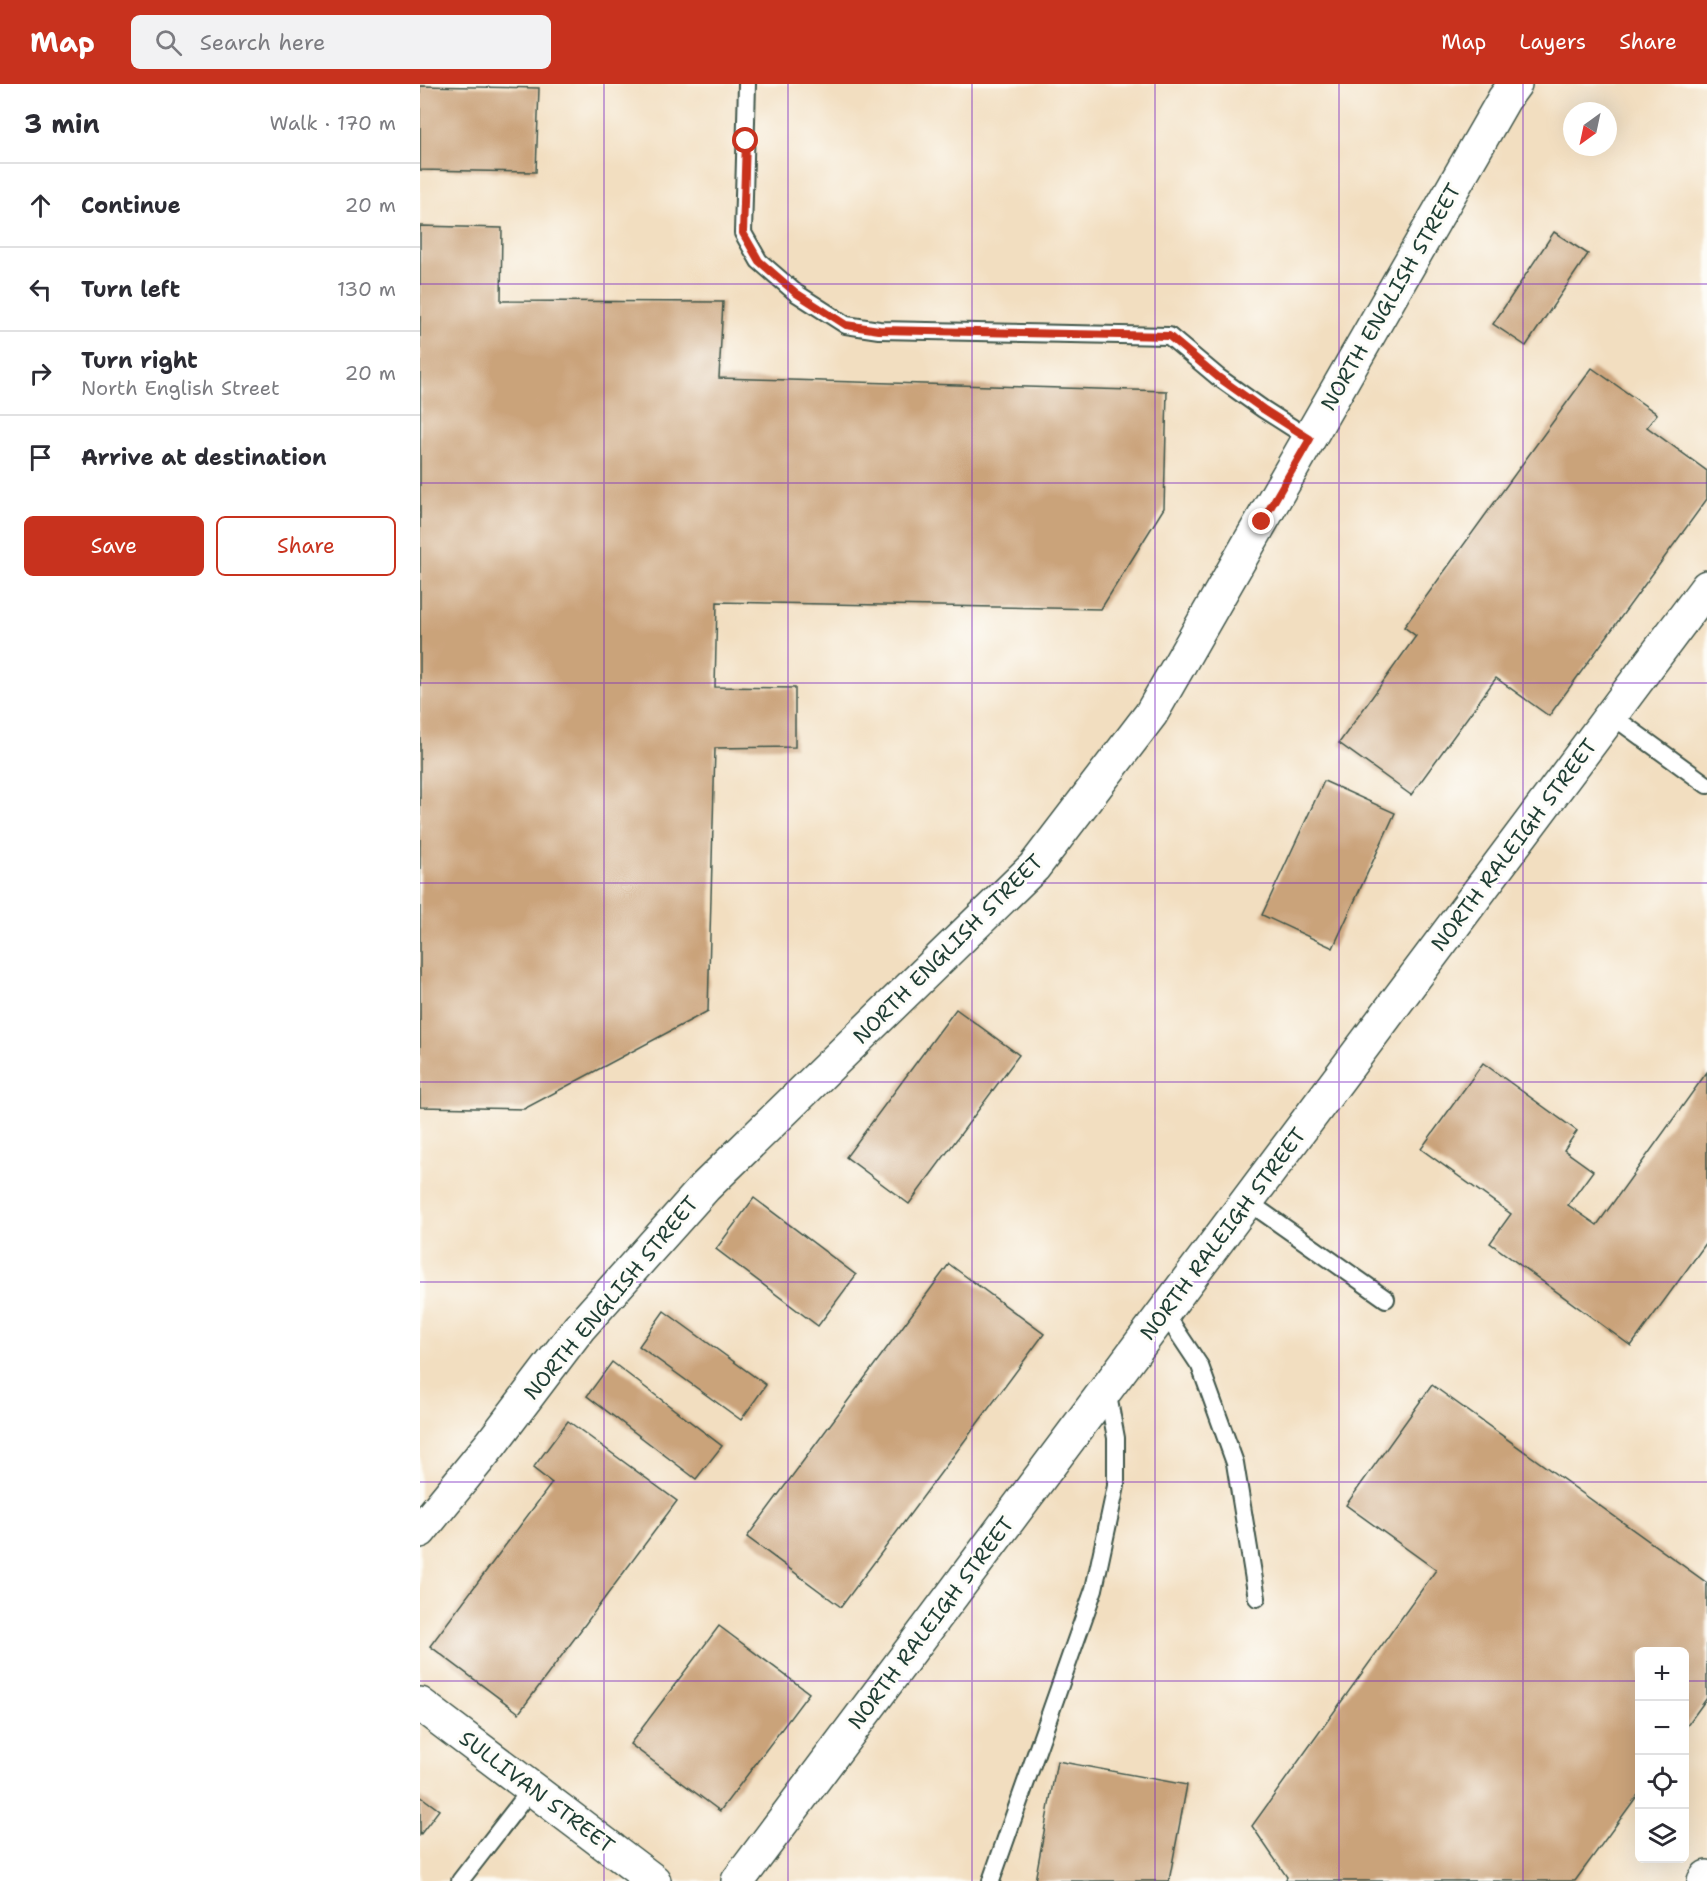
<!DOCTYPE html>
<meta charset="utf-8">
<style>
body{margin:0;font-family:"Shantell Sans",sans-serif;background:#f2f2f3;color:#2b2b33}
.controls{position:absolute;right:18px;bottom:18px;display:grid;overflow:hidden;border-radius:9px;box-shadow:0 6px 24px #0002}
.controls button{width:54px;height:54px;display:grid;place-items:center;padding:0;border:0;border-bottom:2px solid #e1e1e2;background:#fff;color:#2b2b33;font:30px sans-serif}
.compass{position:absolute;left:1143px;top:18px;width:54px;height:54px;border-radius:50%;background:#fff;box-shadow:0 6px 24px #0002;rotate:213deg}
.stop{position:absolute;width:18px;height:18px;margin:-14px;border:4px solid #c8321e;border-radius:50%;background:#fff}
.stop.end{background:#c8321e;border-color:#fff;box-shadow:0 2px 6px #0008}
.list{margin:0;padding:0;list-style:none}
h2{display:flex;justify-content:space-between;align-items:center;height:78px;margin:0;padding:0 24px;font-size:26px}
h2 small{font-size:20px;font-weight:400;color:#7c7c81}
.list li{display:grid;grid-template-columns:39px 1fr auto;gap:18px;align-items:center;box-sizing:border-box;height:84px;padding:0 24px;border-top:2px solid #e1e1e2}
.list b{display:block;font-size:22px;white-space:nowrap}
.list p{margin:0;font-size:20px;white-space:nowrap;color:#7c7c81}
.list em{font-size:20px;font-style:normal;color:#7c7c81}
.actions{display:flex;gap:12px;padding:18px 24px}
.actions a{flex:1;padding:14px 0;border:2px solid #c8321e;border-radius:9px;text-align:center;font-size:21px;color:#c8321e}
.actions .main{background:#c8321e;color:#fff}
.icon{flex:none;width:33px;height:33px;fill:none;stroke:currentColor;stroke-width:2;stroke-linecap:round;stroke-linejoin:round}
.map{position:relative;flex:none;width:1287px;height:1797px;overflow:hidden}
header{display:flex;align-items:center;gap:36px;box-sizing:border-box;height:84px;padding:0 30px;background:#c8321e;color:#fff}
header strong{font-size:28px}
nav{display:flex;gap:33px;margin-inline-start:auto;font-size:21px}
.search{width:420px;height:54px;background:#f2f2f3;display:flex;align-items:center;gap:15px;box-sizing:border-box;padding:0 21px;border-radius:9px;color:#7c7c81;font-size:22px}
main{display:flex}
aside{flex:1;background:#fff}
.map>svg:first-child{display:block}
.building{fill:#caa37a}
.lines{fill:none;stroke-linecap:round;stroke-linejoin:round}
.service-casing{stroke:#3f5549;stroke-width:20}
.minor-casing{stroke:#3f5549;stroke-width:36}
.tertiary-casing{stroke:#3f5549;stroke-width:36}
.service{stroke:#fff;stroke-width:16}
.minor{stroke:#fff;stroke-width:33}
.tertiary{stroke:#fff;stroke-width:33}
.route{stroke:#c8321e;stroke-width:8}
.grid{fill:none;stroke:#7b2cbf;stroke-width:1.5;stroke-opacity:0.55}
.labels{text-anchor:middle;stroke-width:6;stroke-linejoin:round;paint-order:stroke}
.street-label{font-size:21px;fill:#1f3d34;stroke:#fdfcf7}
</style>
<header>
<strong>Map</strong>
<div class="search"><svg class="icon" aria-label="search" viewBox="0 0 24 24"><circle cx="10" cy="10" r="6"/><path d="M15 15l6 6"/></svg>Search here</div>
<nav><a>Map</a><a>Layers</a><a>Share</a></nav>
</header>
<main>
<aside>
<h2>3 min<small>Walk · 170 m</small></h2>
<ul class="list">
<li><svg class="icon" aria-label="ahead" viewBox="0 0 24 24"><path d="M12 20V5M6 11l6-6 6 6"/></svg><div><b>Continue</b></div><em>20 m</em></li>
<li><svg class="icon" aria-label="left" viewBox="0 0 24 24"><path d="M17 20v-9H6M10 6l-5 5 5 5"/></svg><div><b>Turn left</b></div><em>130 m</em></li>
<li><svg class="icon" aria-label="right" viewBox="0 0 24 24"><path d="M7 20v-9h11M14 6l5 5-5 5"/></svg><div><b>Turn right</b><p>North English Street</p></div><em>20 m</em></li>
<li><svg class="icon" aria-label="arrive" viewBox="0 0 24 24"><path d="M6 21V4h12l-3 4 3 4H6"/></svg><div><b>Arrive at destination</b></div></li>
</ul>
<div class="actions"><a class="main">Save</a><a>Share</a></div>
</aside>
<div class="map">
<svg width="1287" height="1797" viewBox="0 0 1287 1797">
<rect width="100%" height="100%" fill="#fdfcf7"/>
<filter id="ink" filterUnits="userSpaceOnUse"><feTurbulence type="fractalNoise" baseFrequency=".0167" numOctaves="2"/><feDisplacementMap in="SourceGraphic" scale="12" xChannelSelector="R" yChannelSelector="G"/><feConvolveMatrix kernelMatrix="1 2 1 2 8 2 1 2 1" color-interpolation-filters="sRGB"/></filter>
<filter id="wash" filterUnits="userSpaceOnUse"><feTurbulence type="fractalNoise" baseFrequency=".008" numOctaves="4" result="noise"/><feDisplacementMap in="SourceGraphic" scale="24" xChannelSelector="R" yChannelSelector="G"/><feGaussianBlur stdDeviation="1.35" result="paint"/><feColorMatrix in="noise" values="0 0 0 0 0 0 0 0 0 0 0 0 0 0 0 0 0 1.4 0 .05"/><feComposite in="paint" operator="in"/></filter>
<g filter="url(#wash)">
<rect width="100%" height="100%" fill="#f2dec0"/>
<g id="blocks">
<!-- building -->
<g class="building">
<path d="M0,2L119,4L116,88L0,86Z"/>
<path d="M0,142L82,144L81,217L303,218L299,294L747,307L744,424L681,525L297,518L295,603L375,604V663L295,664L288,927L104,1025L0,1023Z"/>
<path d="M1134,148L1168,170L1106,262L1073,240Z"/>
<path d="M1172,284L1237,330L1227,343L1287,387V415L1129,632L1076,594L991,711L919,659L996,552L984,543Z"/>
<path d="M904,697L975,729L913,864L842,831Z"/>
<path d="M536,925L599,971L489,1120L426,1073Z"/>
<path d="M1063,979L1157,1047L1144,1066L1173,1087L1148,1121L1177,1141L1287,988V1158L1211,1262L1070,1159L1091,1130L1001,1065Z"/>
<path d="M334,1114L436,1191L398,1242L296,1165Z"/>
<path d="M529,1180L624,1250L421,1523L327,1453Z"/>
<path d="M244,1227L346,1301L321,1336L219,1262Z"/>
<path d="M192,1278L302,1362L276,1395L167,1312Z"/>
<path d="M1012,1301L1287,1499V1614L1264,1646V1568H1220V1708L1155,1797H865L867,1793L832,1742L1016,1486L926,1421Z"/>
<path d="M148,1337L257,1417L99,1629L10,1562L132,1399L113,1384Z"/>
<path d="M299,1542L389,1609L300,1727L210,1660Z"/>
<path d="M637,1677L767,1701L749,1797H615Z"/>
<path d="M0,1712L19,1726L0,1751Z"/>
</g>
</g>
</g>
<g filter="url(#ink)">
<use href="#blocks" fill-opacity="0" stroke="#3f5549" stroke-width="1.5"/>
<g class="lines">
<defs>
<g id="service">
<path d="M327,0L323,149L339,177L376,209L426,241L459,246L749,252L798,293L843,325L890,355"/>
<path d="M1191,631L1287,701"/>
<path d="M827,1117L966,1215"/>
<path d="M744,1228L780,1282L815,1379L837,1514"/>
<path d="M40,1797L112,1704"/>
<path d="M571,1797L674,1505L696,1402V1354L687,1306"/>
</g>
<g id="minor">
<path d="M318,1797L1287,503"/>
<path d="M1284,1797L1287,1793"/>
</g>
<g id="tertiary">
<path d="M0,1447L71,1360L159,1244L285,1103L614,783L731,630L1084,15L1095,0"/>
<path d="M0,1620L234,1797"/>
</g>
</defs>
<!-- service casing -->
<use href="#service" class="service-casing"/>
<!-- minor casing -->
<use href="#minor" class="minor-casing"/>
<!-- tertiary casing -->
<use href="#tertiary" class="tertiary-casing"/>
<!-- service -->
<use href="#service" class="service"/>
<!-- minor -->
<use href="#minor" class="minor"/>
<!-- tertiary -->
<use href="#tertiary" class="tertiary"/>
</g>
</g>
<g class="lines" filter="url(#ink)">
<!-- route -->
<path class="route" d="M326,57L323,149L339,177L376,209L426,241L459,246L749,252L798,293L843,325L890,355L842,438"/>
</g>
<!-- grid -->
<path class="grid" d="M184,0V1797M368,0V1797M552,0V1797M735,0V1797M919,0V1797M1103,0V1797M0,200H1287M0,399H1287M0,599H1287M0,799H1287M0,998H1287M0,1198H1287M0,1398H1287M0,1597H1220M1264,1597H1287"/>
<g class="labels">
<!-- street labels -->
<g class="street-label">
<text transform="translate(971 213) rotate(-60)" y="7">NORTH ENGLISH STREET</text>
<text transform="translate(1094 761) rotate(-53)" y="7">NORTH RALEIGH STREET</text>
<text transform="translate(528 865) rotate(-45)" y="7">NORTH ENGLISH STREET</text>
<text transform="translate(803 1150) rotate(-53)" y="7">NORTH RALEIGH STREET</text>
<text transform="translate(191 1214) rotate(-50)" y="7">NORTH ENGLISH STREET</text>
<text transform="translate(511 1539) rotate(-53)" y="7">NORTH RALEIGH STREET</text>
<text transform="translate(117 1708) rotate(37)" y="7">SULLIVAN STREET</text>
</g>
</g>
</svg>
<div class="controls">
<button>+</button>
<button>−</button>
<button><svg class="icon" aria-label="locate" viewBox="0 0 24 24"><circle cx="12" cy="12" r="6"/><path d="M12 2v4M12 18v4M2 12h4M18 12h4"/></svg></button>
<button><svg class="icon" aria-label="layers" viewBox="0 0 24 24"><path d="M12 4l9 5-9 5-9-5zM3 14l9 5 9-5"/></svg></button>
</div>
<svg class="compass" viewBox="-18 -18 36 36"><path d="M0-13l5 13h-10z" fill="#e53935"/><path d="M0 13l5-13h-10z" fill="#7c7c81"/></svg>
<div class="stop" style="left:326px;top:57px"></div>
<div class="stop end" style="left:842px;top:438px"></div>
</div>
</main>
